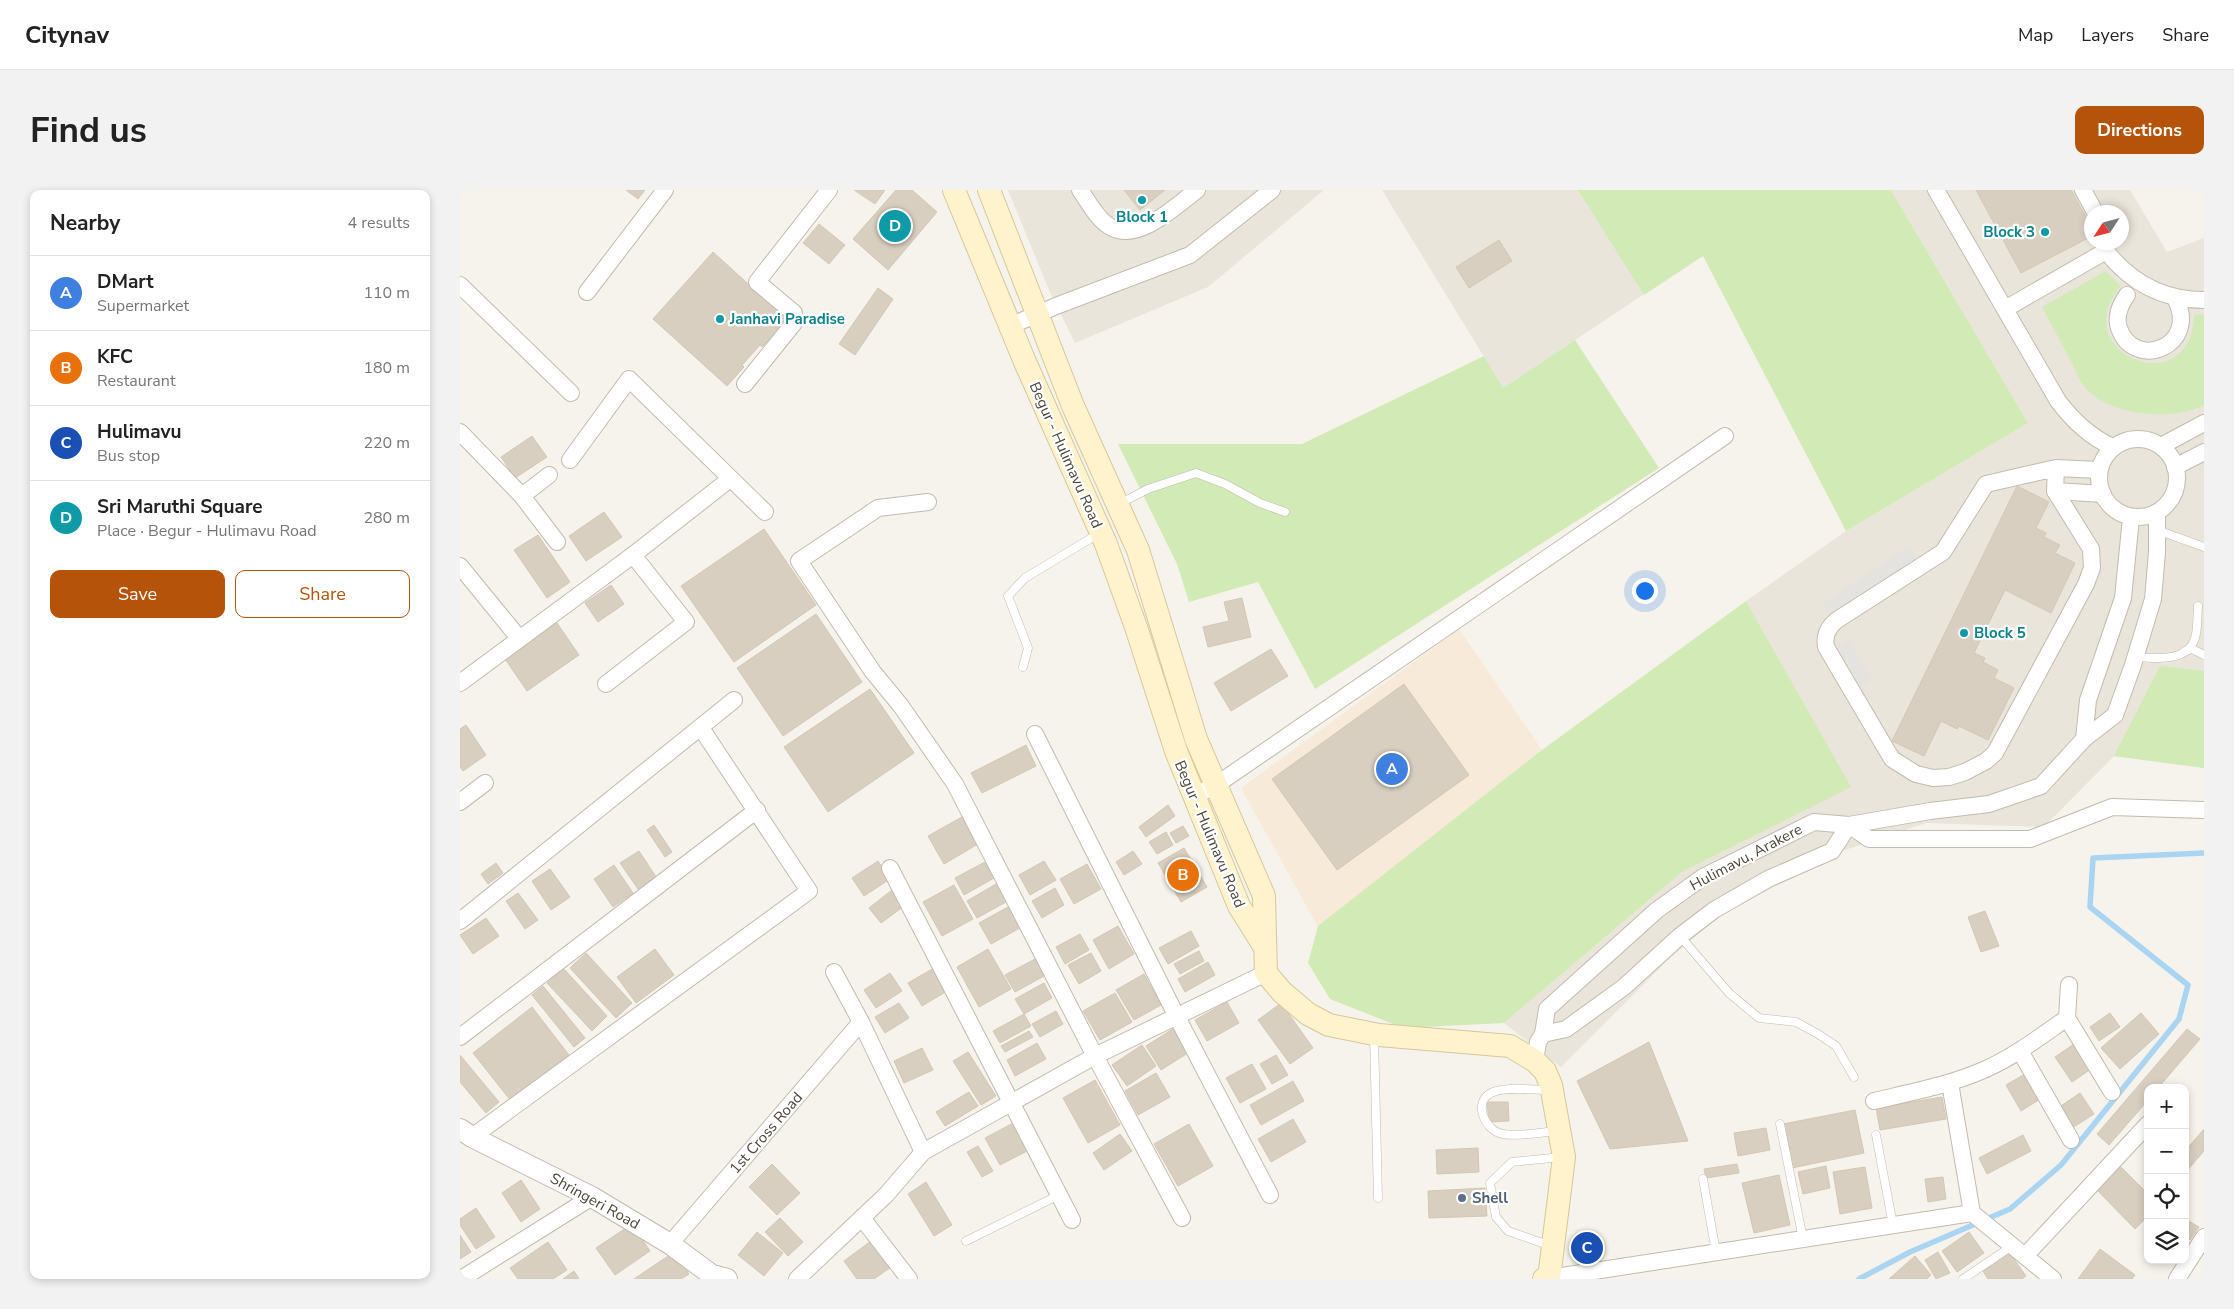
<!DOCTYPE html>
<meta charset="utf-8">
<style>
body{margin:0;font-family:"Nunito Sans",sans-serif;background:#f2f2f2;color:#222}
.controls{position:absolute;right:15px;bottom:15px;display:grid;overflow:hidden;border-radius:10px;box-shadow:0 2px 8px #0003}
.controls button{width:45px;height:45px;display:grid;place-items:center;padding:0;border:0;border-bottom:1px solid #e0e0e0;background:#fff;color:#222;font:25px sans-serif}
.compass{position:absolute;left:1624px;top:15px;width:45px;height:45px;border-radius:50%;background:#fff;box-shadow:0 2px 8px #0003;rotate:234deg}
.you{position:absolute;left:1184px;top:400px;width:18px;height:18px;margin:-12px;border:4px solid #fff;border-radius:50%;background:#1a73e8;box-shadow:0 0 0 8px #1a73e833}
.badge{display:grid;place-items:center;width:32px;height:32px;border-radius:50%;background:#b45309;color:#fff;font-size:16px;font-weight:700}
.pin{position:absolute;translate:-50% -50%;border:2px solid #fff;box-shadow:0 1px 5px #0006}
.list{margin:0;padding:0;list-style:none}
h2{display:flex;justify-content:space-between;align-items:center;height:65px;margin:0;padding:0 20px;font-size:21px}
h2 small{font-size:16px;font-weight:400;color:#767676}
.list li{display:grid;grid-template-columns:32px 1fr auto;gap:15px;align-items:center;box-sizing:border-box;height:75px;padding:0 20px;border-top:1px solid #e0e0e0}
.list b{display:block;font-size:19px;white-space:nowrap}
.list p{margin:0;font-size:16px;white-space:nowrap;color:#767676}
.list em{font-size:16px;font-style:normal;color:#767676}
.actions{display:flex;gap:10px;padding:15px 20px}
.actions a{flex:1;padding:11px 0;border:1px solid #b45309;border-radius:10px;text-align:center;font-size:18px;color:#b45309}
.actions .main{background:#b45309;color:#fff}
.icon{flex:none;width:28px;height:28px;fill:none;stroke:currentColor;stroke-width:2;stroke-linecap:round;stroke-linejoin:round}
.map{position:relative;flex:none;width:1744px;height:1089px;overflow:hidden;border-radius:10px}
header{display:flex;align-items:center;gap:30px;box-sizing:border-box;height:70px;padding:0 25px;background:#fff;border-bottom:1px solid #e0e0e0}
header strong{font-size:24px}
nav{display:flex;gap:28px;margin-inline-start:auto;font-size:18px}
.intro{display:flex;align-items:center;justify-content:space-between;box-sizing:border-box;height:120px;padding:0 30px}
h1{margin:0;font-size:35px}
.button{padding:12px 22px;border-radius:10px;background:#b45309;color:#fff;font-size:18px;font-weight:700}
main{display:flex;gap:30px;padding:0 30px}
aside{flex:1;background:#fff;border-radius:10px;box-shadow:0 2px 8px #0003}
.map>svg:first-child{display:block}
.residential{fill:#eae5da;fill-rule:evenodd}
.commercial{fill:#f7ead8}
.green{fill:#d2eab5}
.parking{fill:#e5e3e0}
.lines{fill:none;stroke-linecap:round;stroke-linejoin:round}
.stream{stroke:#a9d4f2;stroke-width:5.5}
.building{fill:#d8cfc1;stroke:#d3c7b4}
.service-casing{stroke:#c2bbae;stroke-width:9}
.minor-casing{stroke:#c2bbae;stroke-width:18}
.tertiary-casing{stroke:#c2bbae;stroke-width:22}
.secondary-casing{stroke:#d6c79b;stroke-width:24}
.service{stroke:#fff;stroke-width:8}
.minor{stroke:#fff;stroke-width:16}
.tertiary{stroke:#fff;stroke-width:20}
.secondary{stroke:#fff3cd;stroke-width:22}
.culture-dot{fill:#0f9aa8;stroke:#fff;stroke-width:2}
.service-dot{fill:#5c6f8a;stroke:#fff;stroke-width:2}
.labels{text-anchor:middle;stroke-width:4.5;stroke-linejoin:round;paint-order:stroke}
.culture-label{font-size:15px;font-weight:bold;fill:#0d838f;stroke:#fff;text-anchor:start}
.street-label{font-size:15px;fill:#4b4439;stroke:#fff}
.service-label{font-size:15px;font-weight:bold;fill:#4e5e75;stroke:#fff;text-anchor:start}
</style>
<header>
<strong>Citynav</strong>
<nav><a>Map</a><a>Layers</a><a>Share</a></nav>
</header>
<div class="intro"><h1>Find us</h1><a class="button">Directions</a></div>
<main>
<aside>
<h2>Nearby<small>4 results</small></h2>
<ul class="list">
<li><span class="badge" style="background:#3f7fe0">A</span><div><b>DMart</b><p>Supermarket</p></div><em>110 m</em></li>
<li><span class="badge" style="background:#e8710a">B</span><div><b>KFC</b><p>Restaurant</p></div><em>180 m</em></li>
<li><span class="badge" style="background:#1a4fb4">C</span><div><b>Hulimavu</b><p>Bus stop</p></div><em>220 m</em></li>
<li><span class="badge" style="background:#0f9aa8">D</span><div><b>Sri Maruthi Square</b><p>Place · Begur - Hulimavu Road</p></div><em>280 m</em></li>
</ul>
<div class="actions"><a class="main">Save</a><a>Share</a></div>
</aside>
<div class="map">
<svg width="1744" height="1089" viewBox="0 0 1744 1089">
<rect width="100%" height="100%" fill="#f6f3ec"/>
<!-- residential -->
<g class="residential">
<path d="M548,0H864L748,97L615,153L589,100Z"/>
<path d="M922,0H1202L1243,65L1043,198Z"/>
<path d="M1431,0H1670L1707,62L1744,48V578L1654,566L1584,637L1466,633L1379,662L1258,727L1208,770L1101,877L1044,833L1222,682L1390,597L1286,411L1386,341L1568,233ZM1632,22H1662V52H1632Z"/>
</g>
<!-- commercial -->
<path class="commercial" d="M999,439L1082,560L858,737L781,598Z"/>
<!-- green -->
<g class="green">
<path d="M1118,0H1431L1568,233L1386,341L1243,66L1184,105Z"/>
<path d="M1646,81L1661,96C1603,163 1732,215 1734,125L1744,124V215C1711,232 1647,226 1623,195C1618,188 1615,179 1611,171C1601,153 1592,135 1582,117Z"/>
<path d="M1115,150L1199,278L855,499L798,392L729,412L717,374L658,254H842L1024,166L1043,198Z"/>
<path d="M1286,411L1391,597L1222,682L1044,833L943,838L870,809L848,773L858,736L1082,560Z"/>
<path d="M1700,476L1744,481V578L1654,566Z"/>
</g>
<!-- parking -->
<g class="parking">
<path d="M1449,356L1459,371L1373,428L1363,413Z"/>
<path d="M1389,450L1412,489L1401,496L1377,457Z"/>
</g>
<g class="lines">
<!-- stream -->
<path class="stream" d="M1399,1089L1450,1062L1550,1019L1601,975L1719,829L1728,795L1630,717L1633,668L1744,663"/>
</g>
<!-- building -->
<g class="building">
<path d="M166,0H185L178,9Z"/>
<path d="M394,0H425L415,14Z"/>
<path d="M436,0H452L477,22L428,80L393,49Z"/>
<path d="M664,0H705L680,20Z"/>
<path d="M1516,0H1611L1632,38V46L1561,83Z"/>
<path d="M359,34L385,55L369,74L343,53Z"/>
<path d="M1039,50L1052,71L1009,98L996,77Z"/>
<path d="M253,62L328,130L302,157L300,155L282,175L284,177L267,196L193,129Z"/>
<path d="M418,98L433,109L395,165L379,154Z"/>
<path d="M72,246L87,267L55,288L41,267Z"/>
<path d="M1557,296L1589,312L1576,338L1586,343L1584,347L1600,355L1595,363L1615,373L1591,423L1545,400L1514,463L1525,468L1523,472L1538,480L1534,488L1554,498L1528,550L1499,536L1497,539L1481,531L1464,566L1432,551Z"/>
<path d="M144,322L162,347L126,371L109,346Z"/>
<path d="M304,339L356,415L274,472L221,396Z"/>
<path d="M78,345L110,392L87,408L54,360Z"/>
<path d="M151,395L164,414L138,432L125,413Z"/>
<path d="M782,408L791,447L748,457L743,437L769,431L764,412Z"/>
<path d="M356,424L402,492L323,546L277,478Z"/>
<path d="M97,433L119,465L67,501L45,469Z"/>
<path d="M811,459L828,486L771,521L754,493Z"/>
<path d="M944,494L1009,585L877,680L812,589Z"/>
<path d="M410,499L454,563L368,622L324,557Z"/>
<path d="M6,535L26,565L3,581L0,577V539Z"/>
<path d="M566,555L576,576L522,603L511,583Z"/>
<path d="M708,615L715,626L686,647L679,637Z"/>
<path d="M502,627L518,654L484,674L468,646Z"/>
<path d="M194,635L212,662L205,667L187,640Z"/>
<path d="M723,636L729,646L716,653L710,643Z"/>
<path d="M706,642L713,655L697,664L689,652Z"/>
<path d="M724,658L747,697L721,712L698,673Z"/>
<path d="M179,661L196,687L178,699L160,673Z"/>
<path d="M673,661L682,674L664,685L656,672Z"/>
<path d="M418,671L430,689L404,706L392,688Z"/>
<path d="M584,671L596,690L570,705L559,685Z"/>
<path d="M525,672L534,688L504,705L495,688Z"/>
<path d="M36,673L43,683L28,694L21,684Z"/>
<path d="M627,674L641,699L614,714L600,689Z"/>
<path d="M154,675L173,703L153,717L134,689Z"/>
<path d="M90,679L110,707L91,720L72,691Z"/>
<path d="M536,694L546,712L517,728L507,711Z"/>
<path d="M494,695L513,729L482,746L463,712Z"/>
<path d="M595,698L604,715L582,728L572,711Z"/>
<path d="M432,700L444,716L421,733L409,718Z"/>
<path d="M58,703L78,730L65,739L46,711Z"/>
<path d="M548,717L560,738L531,754L519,733Z"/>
<path d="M1525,721L1539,756L1521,762L1508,727Z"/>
<path d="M26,728L39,746L13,764L0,745Z"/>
<path d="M658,736L674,764L649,779L633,750Z"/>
<path d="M731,741L739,756L708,774L699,758Z"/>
<path d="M620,744L629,760L605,774L596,757Z"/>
<path d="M195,759L214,785L176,813L157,787Z"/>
<path d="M528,759L551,799L519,817L497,777Z"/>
<path d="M739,761L744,771L720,784L714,774Z"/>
<path d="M126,763L172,813L156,828L110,778Z"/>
<path d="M631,763L641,781L619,794L608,775Z"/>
<path d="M575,769L584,786L555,802L545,785Z"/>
<path d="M748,772L755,785L725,802L718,789Z"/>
<path d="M103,778L147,826L132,841L87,793Z"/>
<path d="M474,778L487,801L462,816L448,793Z"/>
<path d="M430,783L442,801L416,818L404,800Z"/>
<path d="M684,784L701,815L674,830L656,800Z"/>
<path d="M584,793L592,808L564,824L555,809Z"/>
<path d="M83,796L125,848L114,857L72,805Z"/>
<path d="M655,803L672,832L640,850L623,821Z"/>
<path d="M767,812L779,833L747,851L735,830Z"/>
<path d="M439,813L449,828L425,843L415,827Z"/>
<path d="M821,813L853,858L830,874L798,830Z"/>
<path d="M72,817L109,865L51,911L13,863Z"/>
<path d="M596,821L603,834L580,847L572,834Z"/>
<path d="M1650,823L1660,837L1639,851L1630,837Z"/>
<path d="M1681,823L1699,844L1660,879L1641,858Z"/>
<path d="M564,824L571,836L540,853L533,841Z"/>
<path d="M716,837L731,861L701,880L686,856Z"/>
<path d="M1727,839L1740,849L1698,898H1688V910L1649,955L1637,944Z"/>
<path d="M569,841L573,847L545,862L541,856Z"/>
<path d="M1189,852L1228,951L1150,959L1117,891Z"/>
<path d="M577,853L586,869L555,886L547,870Z"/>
<path d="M1614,854L1631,879L1612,892L1595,867Z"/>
<path d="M682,855L696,876L667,896L652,875Z"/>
<path d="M462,858L473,880L444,893L434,871Z"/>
<path d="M508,862L536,906L521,915L493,871Z"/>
<path d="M0,865L39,912L26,923L0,892Z"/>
<path d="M816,865L828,885L812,894L800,874Z"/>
<path d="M792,874L806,899L780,913L766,888Z"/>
<path d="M1570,881L1585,906L1561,921L1546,895Z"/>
<path d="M696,883L710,907L678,925L665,901Z"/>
<path d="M635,890L660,935L628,953L603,908Z"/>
<path d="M833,891L844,911L801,935L790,915Z"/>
<path d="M509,902L518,916L485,936L476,922Z"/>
<path d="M1620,903L1634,924L1612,938L1598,918Z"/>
<path d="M1482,907L1486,929L1420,940L1416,918Z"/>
<path d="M1027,912H1048L1049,931L1029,932Z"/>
<path d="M1395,920L1404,963L1332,978L1323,934Z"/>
<path d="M833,929L846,952L811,972L798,949Z"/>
<path d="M557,931L571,959L540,975L525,948Z"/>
<path d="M729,934L753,976L718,996L694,954Z"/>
<path d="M1306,938L1310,960L1278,966L1274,943Z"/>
<path d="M1744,939V961L1725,983V961Z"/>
<path d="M660,944L672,961L644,980L633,963Z"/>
<path d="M1563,945L1571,961L1527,984L1519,968Z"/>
<path d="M518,956L533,981L522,987L507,962Z"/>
<path d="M1018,958L1019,982L977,984L976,960Z"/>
<path d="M312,974L340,1003L317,1025L289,997Z"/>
<path d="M1277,974L1279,983L1246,988L1244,979Z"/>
<path d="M1366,976L1370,998L1343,1004L1338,982Z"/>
<path d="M1660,976L1688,1004V1026L1675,1039L1636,999Z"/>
<path d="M1405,977L1412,1018L1380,1024L1373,982Z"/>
<path d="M1319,985L1330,1035L1294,1043L1282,993Z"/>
<path d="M1483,987L1486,1009L1468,1012L1465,989Z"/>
<path d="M61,990L80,1019L61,1032L42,1003Z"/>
<path d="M466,992L492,1035L474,1046L448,1004Z"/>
<path d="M1025,998L1027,1026L969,1028L968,1001Z"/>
<path d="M16,1018L35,1047L16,1059L0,1035V1029Z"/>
<path d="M320,1028L343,1052L328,1066L305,1042Z"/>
<path d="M1725,1029L1739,1037L1730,1050L1725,1047Z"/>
<path d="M172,1034L190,1061L155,1085L136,1058Z"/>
<path d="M297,1042L323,1063L304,1086L278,1065Z"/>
<path d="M1509,1042L1524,1063L1497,1082L1482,1061Z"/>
<path d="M0,1045L11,1062L0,1069Z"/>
<path d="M415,1048L434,1075L414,1089H397L384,1071Z"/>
<path d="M88,1052L107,1080L93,1089H58L50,1078Z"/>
<path d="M1640,1059L1675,1085L1672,1089H1618Z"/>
<path d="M214,1062L229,1084L221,1089H174Z"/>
<path d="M1478,1062L1490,1083L1476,1089L1465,1070Z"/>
<path d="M1549,1062L1566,1086L1562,1089H1528L1523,1081Z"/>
<path d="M1455,1066L1471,1085L1467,1089H1429Z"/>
<path d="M114,1081L119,1089H103Z"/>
</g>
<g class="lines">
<defs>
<g id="service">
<path d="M659,314L688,299L736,283L765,294L800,313L825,322"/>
<path d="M1697,340L1744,357"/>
<path d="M1725,461L1732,459L1744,465"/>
<path d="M1675,467C1694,468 1728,473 1735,448C1738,439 1737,427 1738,416"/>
<path d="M563,477L568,458L548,406L565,388L638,344"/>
<path d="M1220,746L1269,803L1299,828L1336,832L1358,844L1376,856L1394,887"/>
<path d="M914,846L918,1008"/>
<path d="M1089,900C1074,900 1043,896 1031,903C1012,913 1026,942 1043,944C1058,947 1082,942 1098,941"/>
<path d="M1320,934L1343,1049"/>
<path d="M1416,945L1433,1035"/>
<path d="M1243,989L1256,1062"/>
<path d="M506,1051L599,1005"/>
<path d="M1091,1056L1048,1041L1036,1027L1030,993L1052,972L1102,967"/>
<path d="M1503,1089L1552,1056"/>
</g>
<g id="minor">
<path d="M620,0C628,11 637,29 649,36C676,55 717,15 737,0"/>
<path d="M1476,0L1598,211C1613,231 1629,246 1652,257"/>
<path d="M1623,0L1635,22"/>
<path d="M1646,61C1671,93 1703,110 1744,110"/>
<path d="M0,95L111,203"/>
<path d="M127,102L205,0"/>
<path d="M1667,105C1660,115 1655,126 1659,138C1674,182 1741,156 1715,108"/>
<path d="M1545,119L1646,61L1648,52"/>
<path d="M550,136L596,116L730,65L812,0"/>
<path d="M285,194L334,133V123L297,92L369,0"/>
<path d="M0,242L62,306L97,352"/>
<circle cx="1678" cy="288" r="39"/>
<path d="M1701,256L1744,233"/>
<path d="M110,270L169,189L305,322"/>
<path d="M1715,277L1744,262"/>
<path d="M1596,278L1526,294L1483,362L1377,430C1368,437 1364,445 1366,457L1432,569L1456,584L1473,588L1489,587L1505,582L1526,571L1535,563L1626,394L1632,378L1631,359L1595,301L1596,278L1639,280"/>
<path d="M1595,301L1643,304"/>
<path d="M62,306L89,285"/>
<path d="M468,312L418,318L339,371L413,482L441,516L495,594L635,866L722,1028"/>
<path d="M0,376L59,448"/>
<path d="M0,493L173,365L270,289"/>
<path d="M146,494L226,432L173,365"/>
<path d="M575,544L717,827L810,1005"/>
<path d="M1624,549L1628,510L1663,408L1671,328"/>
<path d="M734,606L756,595L1265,246"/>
<path d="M0,612L25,593"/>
<path d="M1389,635L1409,649H1570L1652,617L1744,620"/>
<path d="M430,678L612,1030"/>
<path d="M0,731L274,510"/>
<path d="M374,782L401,832L463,962"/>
<path d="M1607,828L1652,902"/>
<path d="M1083,844L1106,839L1164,797L1220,746L1254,720L1308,689L1372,661L1389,635"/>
<path d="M0,847L297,620"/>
<path d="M1560,861L1611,950"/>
<path d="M1075,871L1078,852L1083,844L1087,819L1197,720L1243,687L1354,632L1389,635L1470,621L1529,614L1581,596L1624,549L1655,525L1673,475L1693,409L1697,362V323"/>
<path d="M1490,893L1512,1023L1593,1089"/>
<path d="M1414,911C1452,902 1490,895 1526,879C1555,866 1581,846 1607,828L1609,795"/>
<path d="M12,947L349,701L241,538"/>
<path d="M402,1028L449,1089"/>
<path d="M210,1054L401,832"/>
<path d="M1565,1066L1688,934"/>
<path d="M1089,1088L1512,1023"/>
<path d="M1,1089L132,1007"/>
<path d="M337,1089L426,1005L463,962L635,866L806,783"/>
<path d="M1717,1089L1744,1047"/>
</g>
<path id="tertiary" d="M0,939L12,947L132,1007L210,1054L252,1085L267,1089"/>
<g id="secondary">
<path d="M494,0L565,172L646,354L676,437L716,561L779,716L804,756"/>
<path d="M529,0L613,216L678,360L736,549L804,706L806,783L822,802L848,824L869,835L919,845L1050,856L1075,871L1085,881L1091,895L1104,967L1089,1088L1084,1089"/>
</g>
</defs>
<!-- service casing -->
<use href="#service" class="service-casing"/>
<!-- minor casing -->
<use href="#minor" class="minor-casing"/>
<!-- tertiary casing -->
<use href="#tertiary" class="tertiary-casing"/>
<!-- secondary casing -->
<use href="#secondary" class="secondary-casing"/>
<!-- service -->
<use href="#service" class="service"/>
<!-- minor -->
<use href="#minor" class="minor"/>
<!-- tertiary -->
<use href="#tertiary" class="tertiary"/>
<!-- secondary -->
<use href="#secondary" class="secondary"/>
</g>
<!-- markers -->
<g class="culture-dot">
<circle cx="682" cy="10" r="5"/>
<circle cx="1585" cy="42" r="5"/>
<circle cx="260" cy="129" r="5"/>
<circle cx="1504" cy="443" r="5"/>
</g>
<circle class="service-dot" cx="1002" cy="1008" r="5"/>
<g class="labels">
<!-- culture labels -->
<g class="culture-label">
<text x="682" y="32" text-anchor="middle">Block 1</text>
<text x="1575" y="47" text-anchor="end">Block 3</text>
<text x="270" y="134">Janhavi Paradise</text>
<text x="1514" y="448">Block 5</text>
</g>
<!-- street labels -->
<g class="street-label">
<text transform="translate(606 265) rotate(66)" y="5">Begur - Hulimavu Road</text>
<text transform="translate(750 644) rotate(67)" y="5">Begur - Hulimavu Road</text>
<text transform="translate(1286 667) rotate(-28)" y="5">Hulimavu, Arakere</text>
<text transform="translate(306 943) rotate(-49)" y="5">1st Cross Road</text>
<text transform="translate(135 1011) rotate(29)" y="5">Shringeri Road</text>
</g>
<!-- service labels -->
<g class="service-label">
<text x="1012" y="1013">Shell</text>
</g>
</g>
</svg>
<div class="controls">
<button>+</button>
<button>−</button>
<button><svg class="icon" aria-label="locate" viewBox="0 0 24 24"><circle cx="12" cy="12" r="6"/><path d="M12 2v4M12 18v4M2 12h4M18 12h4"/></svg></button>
<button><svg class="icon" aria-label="layers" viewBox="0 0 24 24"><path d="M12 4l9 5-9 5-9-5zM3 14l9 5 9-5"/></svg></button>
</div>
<svg class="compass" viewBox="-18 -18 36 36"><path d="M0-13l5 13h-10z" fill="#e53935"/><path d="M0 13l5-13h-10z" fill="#767676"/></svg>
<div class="you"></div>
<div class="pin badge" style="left:932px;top:579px;background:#3f7fe0">A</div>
<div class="pin badge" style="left:723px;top:685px;background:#e8710a">B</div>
<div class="pin badge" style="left:1127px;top:1058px;background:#1a4fb4">C</div>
<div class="pin badge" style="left:435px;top:36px;background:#0f9aa8">D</div>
</div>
</main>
